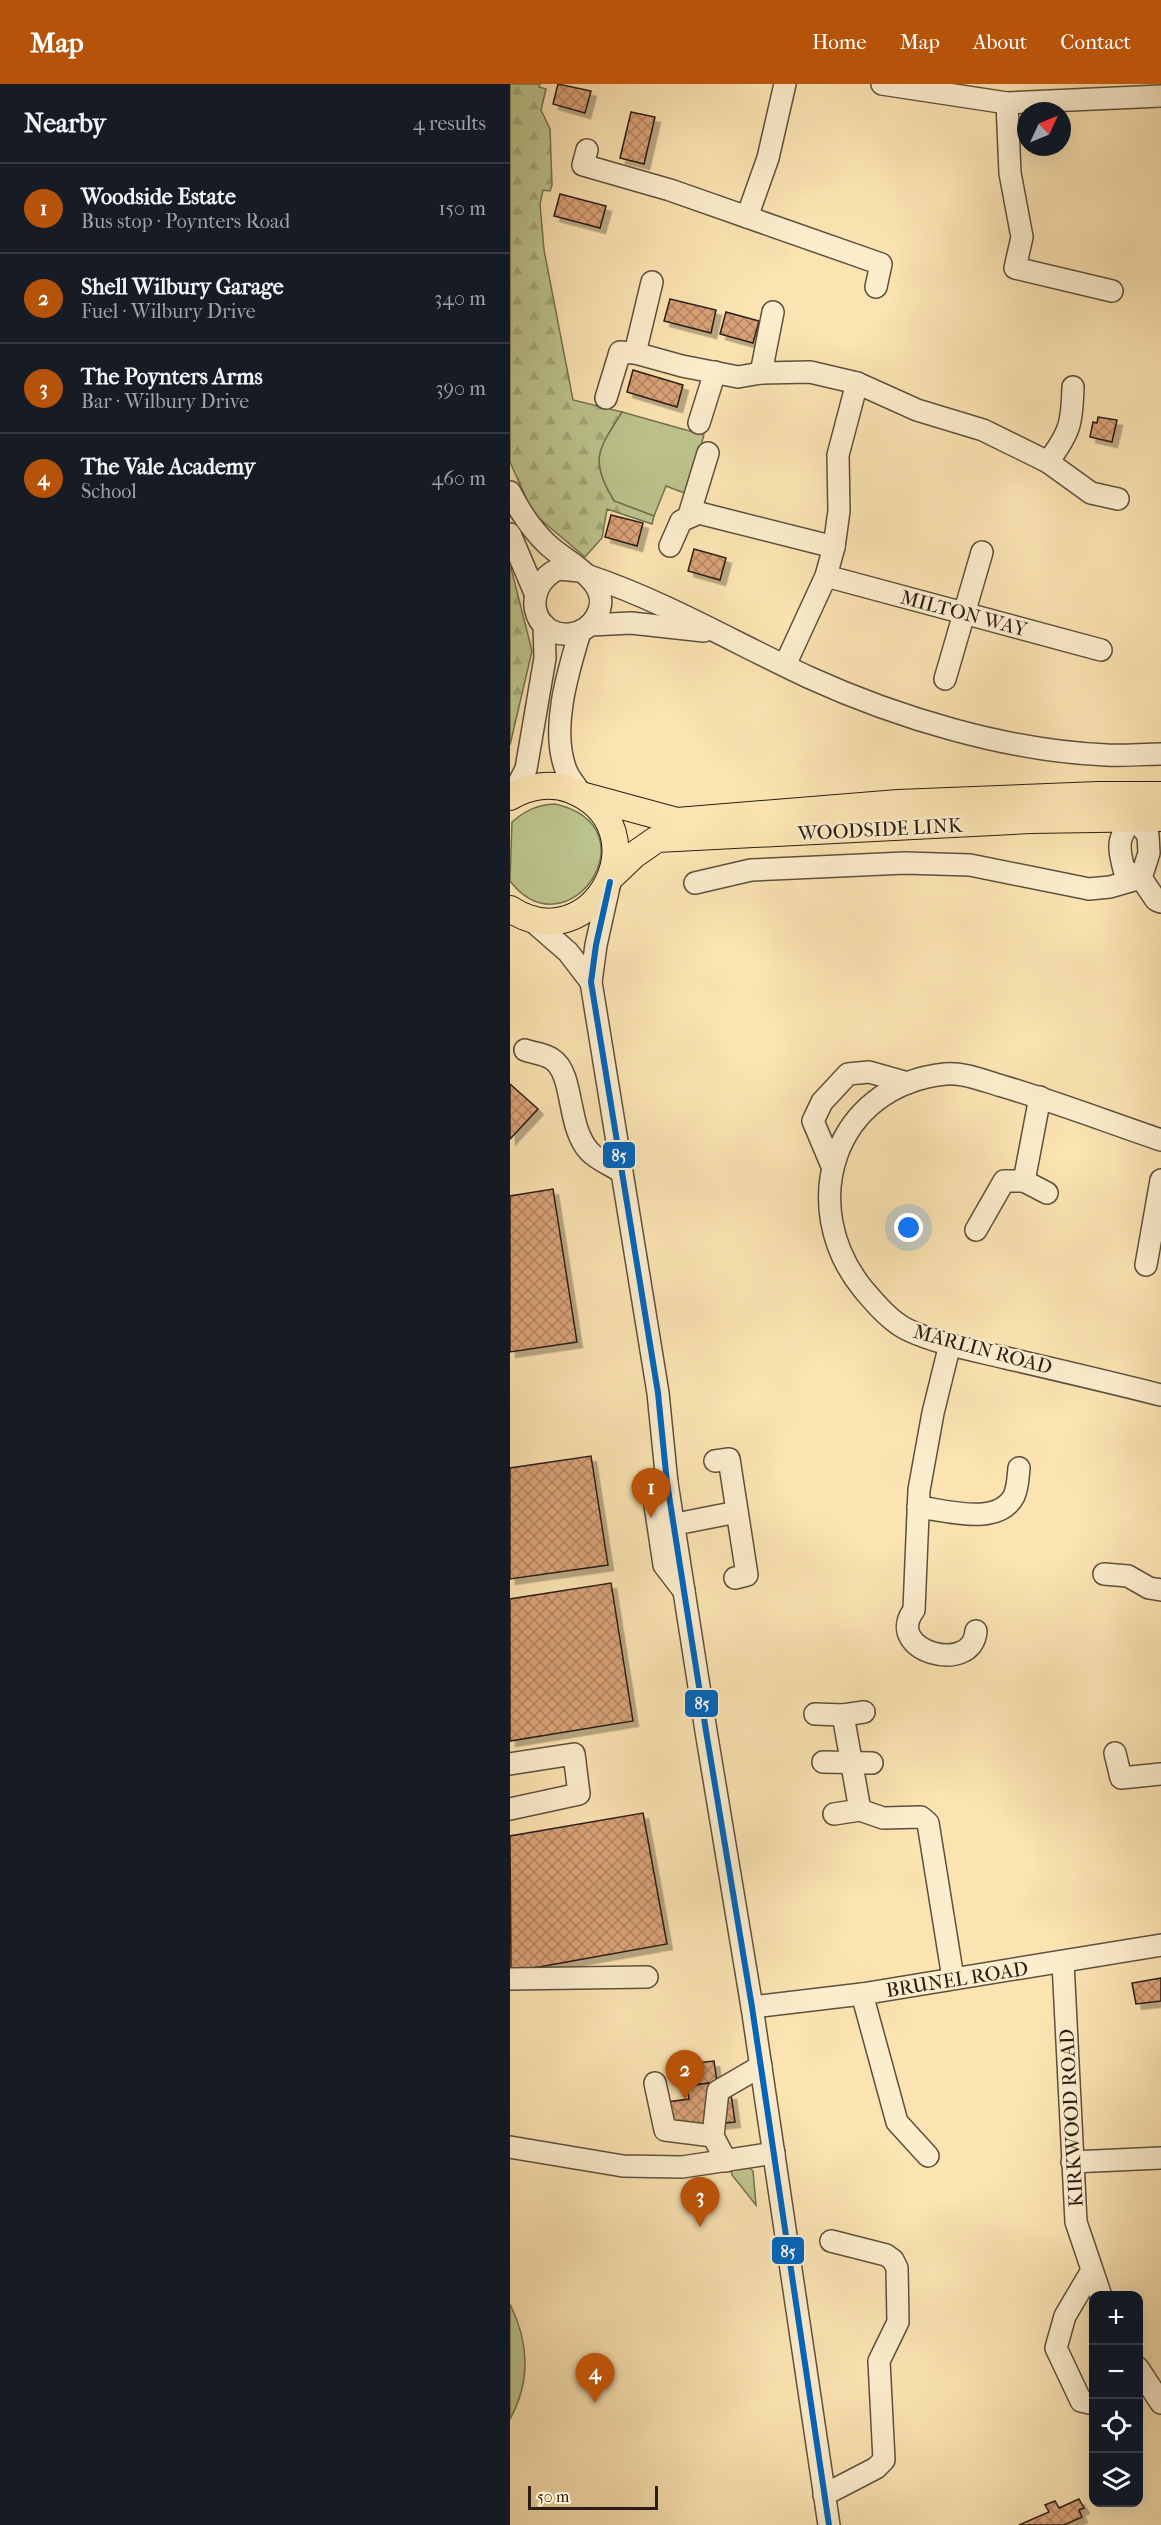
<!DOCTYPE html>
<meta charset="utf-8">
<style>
body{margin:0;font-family:"IM FELL French Canon",serif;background:#20242c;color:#f1f3f6}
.controls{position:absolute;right:18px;bottom:18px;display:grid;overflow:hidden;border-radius:12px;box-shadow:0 6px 24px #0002}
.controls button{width:54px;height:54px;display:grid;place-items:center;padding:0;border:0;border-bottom:2px solid #363941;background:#171b24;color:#f1f3f6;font:30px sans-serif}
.compass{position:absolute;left:507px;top:18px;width:54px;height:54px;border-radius:50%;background:#171b24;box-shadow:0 6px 24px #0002;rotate:46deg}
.scale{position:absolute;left:18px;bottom:15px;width:130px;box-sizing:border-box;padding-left:6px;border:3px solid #2b1f15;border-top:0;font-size:16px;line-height:21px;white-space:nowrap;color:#2b1f15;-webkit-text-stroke:4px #fcedcd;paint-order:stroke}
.you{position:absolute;left:399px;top:1144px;width:21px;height:21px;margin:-15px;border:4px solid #fff;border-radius:50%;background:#1a73e8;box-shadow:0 0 0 9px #1a73e833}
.badge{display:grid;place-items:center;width:39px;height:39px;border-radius:50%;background:#b45309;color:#fff;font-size:20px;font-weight:700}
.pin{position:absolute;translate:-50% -50px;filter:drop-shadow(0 2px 3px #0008)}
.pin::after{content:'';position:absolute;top:32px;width:21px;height:18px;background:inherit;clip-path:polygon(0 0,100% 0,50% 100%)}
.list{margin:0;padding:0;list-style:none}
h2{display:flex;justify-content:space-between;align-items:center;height:78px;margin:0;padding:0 24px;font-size:26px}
h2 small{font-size:20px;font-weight:400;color:#9ea1a6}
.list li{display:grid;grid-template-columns:39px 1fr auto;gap:18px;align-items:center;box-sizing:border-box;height:90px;padding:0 24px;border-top:2px solid #363941}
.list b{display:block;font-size:22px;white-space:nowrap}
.list p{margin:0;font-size:20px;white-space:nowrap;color:#9ea1a6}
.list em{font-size:20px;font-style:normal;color:#9ea1a6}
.icon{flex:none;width:33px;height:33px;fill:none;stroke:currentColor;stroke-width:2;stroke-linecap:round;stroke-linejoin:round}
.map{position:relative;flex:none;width:651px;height:2441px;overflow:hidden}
header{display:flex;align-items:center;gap:36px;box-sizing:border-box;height:84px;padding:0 30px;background:#b45309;color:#fff}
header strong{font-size:28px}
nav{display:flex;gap:33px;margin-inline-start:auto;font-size:21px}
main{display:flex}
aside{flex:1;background:#171b24}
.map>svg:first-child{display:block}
.green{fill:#bdc48d;stroke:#747251;stroke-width:1.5}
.forest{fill:url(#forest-firs);stroke:#747251;stroke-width:1.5}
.building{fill:url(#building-cross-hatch);stroke:#2b1f15;stroke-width:1.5;filter:url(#shadow)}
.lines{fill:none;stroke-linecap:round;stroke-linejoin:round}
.minor-casing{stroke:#5f503c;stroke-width:24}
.major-casing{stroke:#2b1f15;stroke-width:28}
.minor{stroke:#fcedcd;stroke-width:21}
.major{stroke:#fbe3b2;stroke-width:26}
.bus-1-casing{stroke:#fcedcd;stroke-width:10}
.bus-1{stroke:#0065bd;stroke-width:6}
.labels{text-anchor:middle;stroke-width:4.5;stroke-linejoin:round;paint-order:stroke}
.street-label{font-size:20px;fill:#2b1f15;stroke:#fcedcd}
.line-badge{stroke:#fcedcd;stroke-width:2}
.badge-label{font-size:16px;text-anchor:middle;font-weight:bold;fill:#fff}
</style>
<header>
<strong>Map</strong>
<nav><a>Home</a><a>Map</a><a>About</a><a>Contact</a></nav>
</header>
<main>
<aside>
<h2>Nearby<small>4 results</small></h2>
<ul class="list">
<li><span class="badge">1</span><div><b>Woodside Estate</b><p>Bus stop · Poynters Road</p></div><em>150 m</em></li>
<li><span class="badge">2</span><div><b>Shell Wilbury Garage</b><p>Fuel · Wilbury Drive</p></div><em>340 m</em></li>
<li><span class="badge">3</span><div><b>The Poynters Arms</b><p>Bar · Wilbury Drive</p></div><em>390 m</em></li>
<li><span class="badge">4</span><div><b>The Vale Academy</b><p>School</p></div><em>460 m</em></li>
</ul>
</aside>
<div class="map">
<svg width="651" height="2441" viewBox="0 0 651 2441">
<defs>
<pattern id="forest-firs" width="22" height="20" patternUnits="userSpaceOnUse" patternTransform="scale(1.5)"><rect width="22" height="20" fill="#bdc48d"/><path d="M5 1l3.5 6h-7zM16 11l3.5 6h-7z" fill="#a3a879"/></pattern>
<pattern id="building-cross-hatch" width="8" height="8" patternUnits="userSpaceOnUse" patternTransform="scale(1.5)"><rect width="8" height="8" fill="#daa278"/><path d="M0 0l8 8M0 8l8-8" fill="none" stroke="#b18361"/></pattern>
<filter id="shadow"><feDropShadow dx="5.5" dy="5.5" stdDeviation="0" flood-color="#0004"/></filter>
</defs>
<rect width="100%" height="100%" fill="#fbe3b2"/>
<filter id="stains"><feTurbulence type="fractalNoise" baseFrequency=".00333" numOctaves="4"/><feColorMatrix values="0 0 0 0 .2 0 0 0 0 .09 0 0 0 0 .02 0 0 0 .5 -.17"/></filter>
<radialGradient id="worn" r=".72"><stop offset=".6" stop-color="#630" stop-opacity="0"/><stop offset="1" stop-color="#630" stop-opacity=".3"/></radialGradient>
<!-- green -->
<g class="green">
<path d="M112,328L194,351L177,410L156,402L144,432L104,417C79,375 88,365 112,328Z"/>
<path d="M45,720C146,743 58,872 0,797L2,738C16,726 27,721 45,720Z"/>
<path d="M239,2084L243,2087L246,2121L222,2091L221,2085Z"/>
<path d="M0,2220C19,2258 21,2298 0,2335Z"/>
</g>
<!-- forest -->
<g class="forest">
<path d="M0,0H30L29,3L36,5L31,26L40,45L42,101L40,107L33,106L30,120L34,166L63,316L112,328C88,366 79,375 104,417L144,432L142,440L97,425L92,454L75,473L23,429L0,378Z"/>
<path d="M0,480L22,567L0,661Z"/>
</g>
<!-- building -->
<g class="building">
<path d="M48,0L81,7L75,29L43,20Z"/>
<path d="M121,28L145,33L134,80L110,74Z"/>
<path d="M50,110L96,122L90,144L44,132Z"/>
<path d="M160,215L206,226L201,249L154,237Z"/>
<path d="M216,228L249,237L243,259L210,250Z"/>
<path d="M123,286L173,301L167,323L117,308Z"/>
<path d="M588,333L607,336L602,358L580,353L583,338L587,339Z"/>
<path d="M101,431L133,439L127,462L95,453Z"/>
<path d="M184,465L216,474L210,496L178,487Z"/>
<path d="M0,1000L28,1025L0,1055Z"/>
<path d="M43,1105L67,1258L0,1268V1112Z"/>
<path d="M81,1372L98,1481L0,1495V1384Z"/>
<path d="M101,1499L123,1637L0,1657V1515Z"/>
<path d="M133,1729L157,1860L1,1888L0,1752Z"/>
<path d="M651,1894V1917L626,1920L622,1899Z"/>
<path d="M204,1977L207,1998L169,2003L166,1981Z"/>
<path d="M199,1999L200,2012L221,2010L225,2038L159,2044L157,2018L179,2015L177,2002Z"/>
<path d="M569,2415L574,2424L569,2426L572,2433L554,2441H509L539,2428L535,2421L545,2417L549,2424Z"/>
</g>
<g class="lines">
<defs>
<g id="minor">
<path d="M372,0L497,19L651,12"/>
<path d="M497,19L500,89L512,153L505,184L602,207"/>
<path d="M77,66L73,81L160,106L371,180L366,203"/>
<path d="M237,133L258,74L275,0"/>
<path d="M142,198L125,269L172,282L228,293L251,289L300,288L347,299L407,326L473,346L538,378C560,348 562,340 563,303"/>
<path d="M251,289L263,228"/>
<path d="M96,314L110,268L125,269"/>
<path d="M189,339L205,288"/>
<path d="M538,378L581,409L608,415"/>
<path d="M0,408C9,426 23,447 38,461C57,479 106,499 86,533C81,542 71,549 60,550C21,553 11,503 48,485L70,487"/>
<path d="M179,431L198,369"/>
<path d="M0,450L25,509"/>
<path d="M160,462L171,437L189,429L324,463"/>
<path d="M79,492C156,518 225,559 298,593C388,634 498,667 596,671C614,672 633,670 651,670"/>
<path d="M316,492L591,566"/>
<path d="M80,541L121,539L194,547"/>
<path d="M70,548C58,588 40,645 56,686C59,694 67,703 71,710"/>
<path d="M275,581L316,492L324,463L329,427L328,371L347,299"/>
<path d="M435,595L472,468"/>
<path d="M2,712L16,685L35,574L34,541"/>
<path d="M622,722C623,736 615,742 611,755C608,764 612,777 614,786L631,794"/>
<path d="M623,733L638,751L639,769L631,794"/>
<path d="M631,794L646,816L651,818"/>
<path d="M100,798L86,861L81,898L148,1309L157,1399L196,1647L242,1923L319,2441"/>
<path d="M185,799L241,786L395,779L460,781L579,805L600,803L631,794"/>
<path d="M19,834L58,868L81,898"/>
<path d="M15,966C23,969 35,970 42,975C65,990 56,1042 79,1067C87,1076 101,1081 110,1087"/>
<path d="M651,1056C598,1038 546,1018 492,1002C474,997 454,988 435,990C323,1002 286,1122 353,1205C365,1219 379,1236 396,1245C427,1260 463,1266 496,1274C548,1286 599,1298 651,1311"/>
<path d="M322,1082L303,1037L312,1018L338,990L359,988L398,999"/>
<path d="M514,1097L537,1109"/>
<path d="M466,1146L494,1097H514L530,1013"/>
<path d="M636,1181L651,1096"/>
<path d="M440,1260L423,1329L409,1406L404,1526C373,1567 463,1592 466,1547"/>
<path d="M205,1377L219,1375L237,1491L225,1494"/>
<path d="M157,1399L145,1421L154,1481L174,1507"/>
<path d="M408,1423C435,1426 488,1443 504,1412C508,1403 508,1393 509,1384"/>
<path d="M166,1440L227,1428"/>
<path d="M594,1490L618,1492L639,1504L651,1506"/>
<path d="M305,1630L333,1631L350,1726L373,1734L411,1733L418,1739L443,1894"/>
<path d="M333,1631L354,1628"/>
<path d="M605,1669L611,1694L651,1690"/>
<path d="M313,1678L362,1679"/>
<path d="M0,1680L64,1670L69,1710L0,1725"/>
<path d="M324,1730L350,1726"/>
<path d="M553,1878L566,2138L591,2212"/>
<path d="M0,1895L137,1893"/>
<path d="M352,1910L387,2038L418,2072"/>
<path d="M242,1923L352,1910L651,1861"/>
<path d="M145,1999L155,2046L203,2052L216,2077"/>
<path d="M203,2052L208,2007L251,1982"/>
<path d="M0,2063L113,2082L172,2083L264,2069"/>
<path d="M562,2078L651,2074"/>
<path d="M581,2188L555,2232L546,2264L571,2317L584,2320"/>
<path d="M628,2284L651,2319"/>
<path d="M314,2411L366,2384L374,2376L369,2277L388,2238L387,2184L383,2176L376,2171L321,2157"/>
</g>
<g id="major">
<path d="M75,712L167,737L388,719L588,711H651"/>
<path d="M0,713C18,702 41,698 61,706C155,744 83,879 0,825"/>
<path d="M103,791L124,771L147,755L520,736L651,734"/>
</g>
</defs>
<!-- minor casing -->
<use href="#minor" class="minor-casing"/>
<!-- major casing -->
<use href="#major" class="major-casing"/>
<!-- minor -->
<use href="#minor" class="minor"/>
<!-- major -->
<use href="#major" class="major"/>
<defs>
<path id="bus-1" d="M100,798L86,861L81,898L148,1309L157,1399L196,1647L242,1923L319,2441"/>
</defs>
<!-- bus-1 casing -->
<use href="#bus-1" class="bus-1-casing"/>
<!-- bus-1 -->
<use href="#bus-1" class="bus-1"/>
</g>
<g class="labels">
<!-- street labels -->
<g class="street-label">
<text transform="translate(454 529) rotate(15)" y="7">MILTON WAY</text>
<text transform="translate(370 745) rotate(-3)" y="7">WOODSIDE LINK</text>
<text transform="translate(473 1265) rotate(15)" y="7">MARLIN ROAD</text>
<text transform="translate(447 1895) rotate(-9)" y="7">BRUNEL ROAD</text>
<text transform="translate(561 2034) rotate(-93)" y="7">KIRKWOOD ROAD</text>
</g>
</g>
<g class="line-badge">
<rect x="92" y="1057" width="34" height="28" rx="6" fill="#0065bd"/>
<rect x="174" y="1605" width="35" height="29" rx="6" fill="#0065bd"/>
<rect x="261" y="2152" width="34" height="29" rx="6" fill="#0065bd"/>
</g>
<g class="badge-label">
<text x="109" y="1077">85</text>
<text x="192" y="1625">85</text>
<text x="278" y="2173">85</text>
</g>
<rect width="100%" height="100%" filter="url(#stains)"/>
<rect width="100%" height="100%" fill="url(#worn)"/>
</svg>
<div class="controls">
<button>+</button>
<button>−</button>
<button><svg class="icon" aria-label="locate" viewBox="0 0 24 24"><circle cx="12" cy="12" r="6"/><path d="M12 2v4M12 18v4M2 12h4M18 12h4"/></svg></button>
<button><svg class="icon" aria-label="layers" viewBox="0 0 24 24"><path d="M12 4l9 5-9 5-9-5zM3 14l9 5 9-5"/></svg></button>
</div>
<svg class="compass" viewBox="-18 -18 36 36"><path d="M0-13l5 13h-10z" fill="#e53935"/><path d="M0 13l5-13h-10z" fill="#9ea1a6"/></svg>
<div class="scale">50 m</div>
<div class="you"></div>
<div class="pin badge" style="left:141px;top:1434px">1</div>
<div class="pin badge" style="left:175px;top:2016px">2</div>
<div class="pin badge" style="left:190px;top:2143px">3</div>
<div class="pin badge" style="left:85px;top:2319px">4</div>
</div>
</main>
